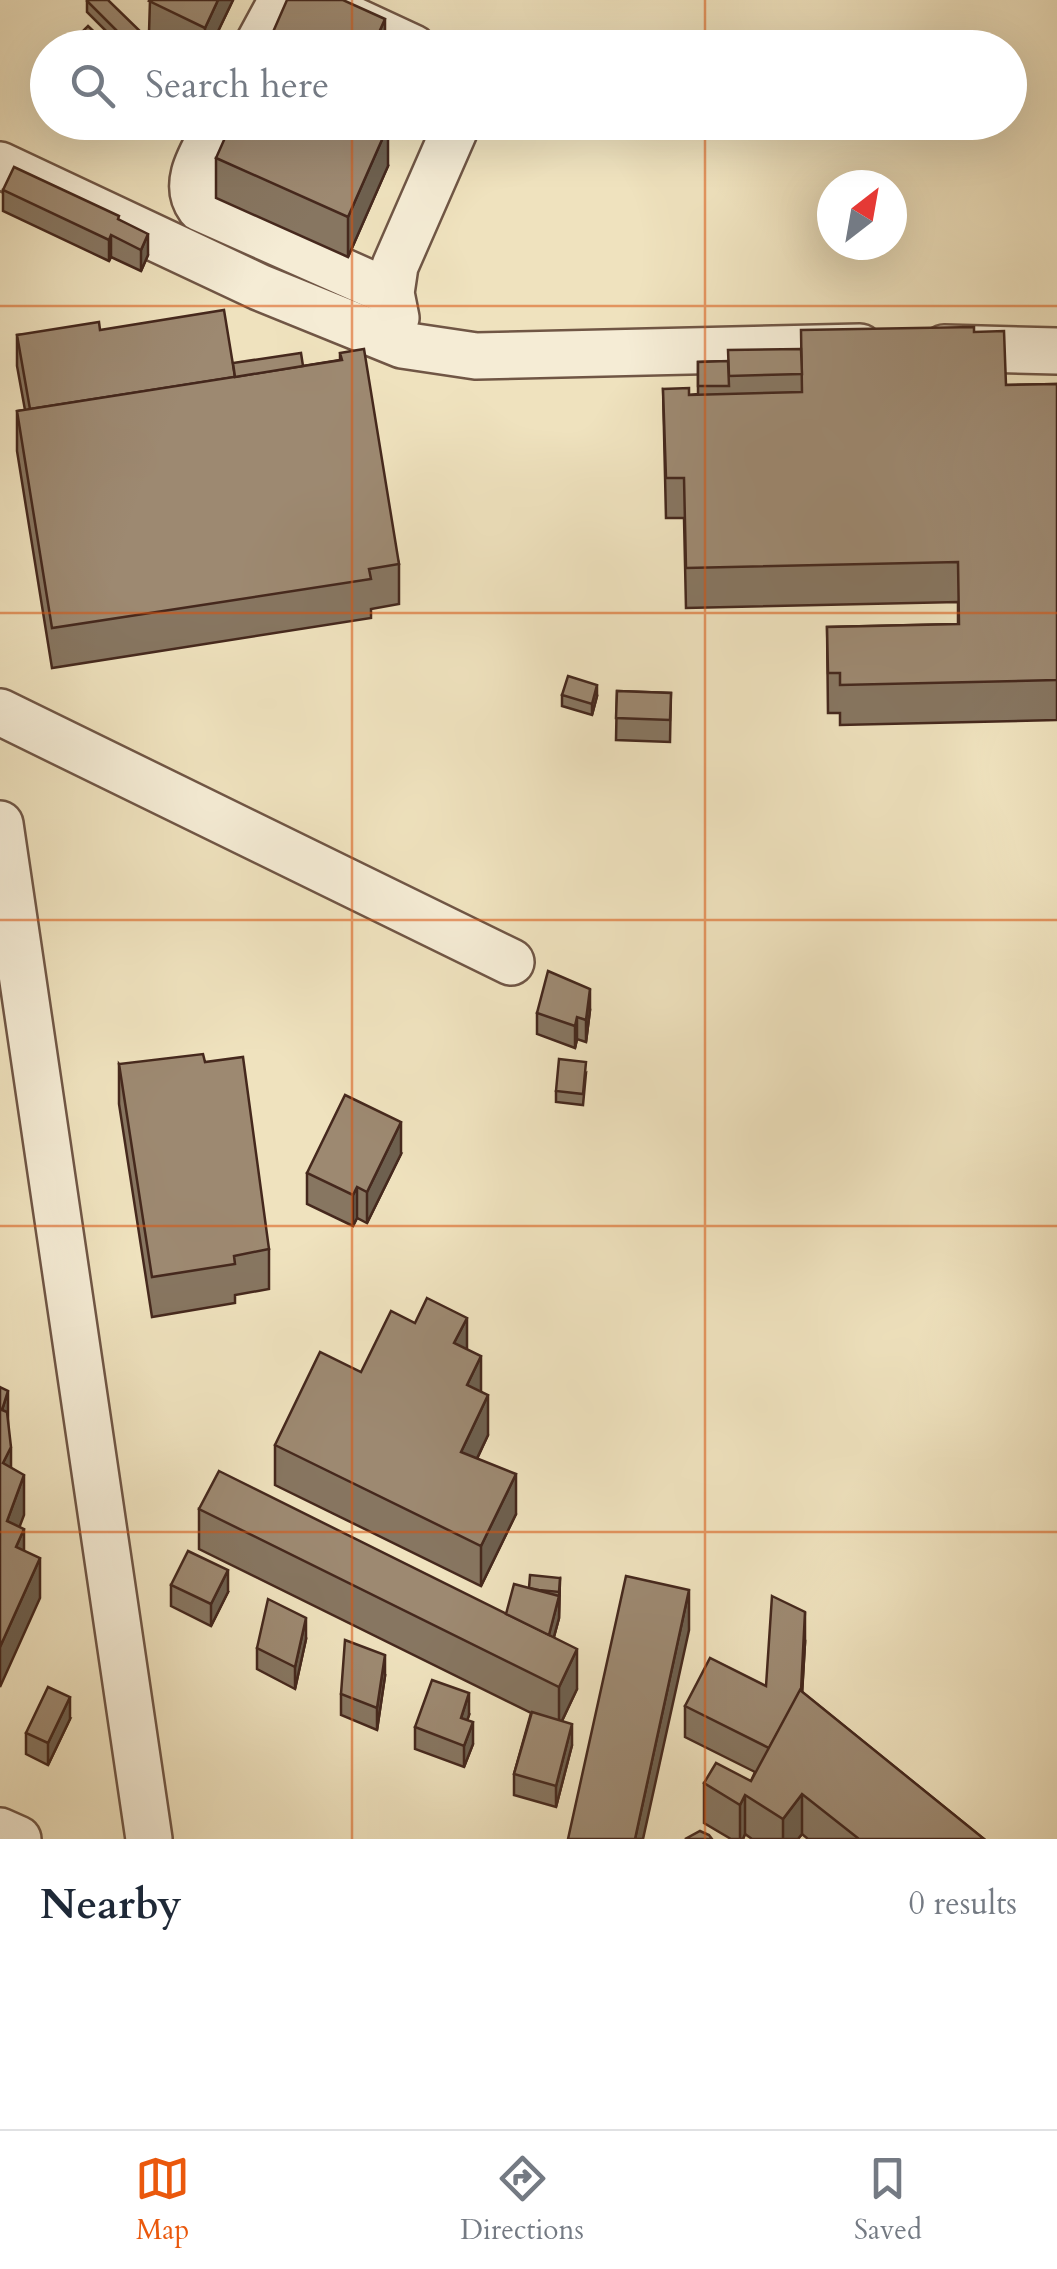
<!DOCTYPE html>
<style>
body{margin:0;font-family:Cardo,serif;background:#f2f2f3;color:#1f2937}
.compass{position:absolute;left:817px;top:170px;width:90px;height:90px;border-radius:50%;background:#fff;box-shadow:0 10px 40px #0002;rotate:31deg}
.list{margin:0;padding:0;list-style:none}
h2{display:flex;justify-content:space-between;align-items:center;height:130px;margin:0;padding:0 40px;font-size:42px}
h2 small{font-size:32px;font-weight:400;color:#747a83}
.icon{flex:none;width:55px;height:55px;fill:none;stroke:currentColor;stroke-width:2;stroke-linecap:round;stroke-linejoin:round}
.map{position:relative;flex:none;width:1057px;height:1839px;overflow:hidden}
.search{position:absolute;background:#fff;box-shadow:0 10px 40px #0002;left:30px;right:30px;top:30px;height:110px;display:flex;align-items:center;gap:25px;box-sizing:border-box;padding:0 35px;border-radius:55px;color:#747a83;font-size:38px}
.sheet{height:290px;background:#fff}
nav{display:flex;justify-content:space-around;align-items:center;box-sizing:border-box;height:140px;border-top:2px solid #e0e1e3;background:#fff;font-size:28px;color:#747a83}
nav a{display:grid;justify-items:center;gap:5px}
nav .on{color:#ea580c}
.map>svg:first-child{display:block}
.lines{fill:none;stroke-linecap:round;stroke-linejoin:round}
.minor-casing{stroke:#705645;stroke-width:50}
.minor{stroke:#f5ecd5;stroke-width:45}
.wall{fill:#877661;stroke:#45281d;stroke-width:2.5}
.shaded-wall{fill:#6e604f;stroke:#45281d;stroke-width:2.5}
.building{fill:#9d8971;stroke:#45281d;stroke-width:2.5}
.grid{fill:none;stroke:#d8540e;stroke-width:2.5;stroke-opacity:0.55}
</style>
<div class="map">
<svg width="1057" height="1839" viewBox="0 0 1057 1839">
<rect width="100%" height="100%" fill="#efe2be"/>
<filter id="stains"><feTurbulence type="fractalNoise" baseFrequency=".002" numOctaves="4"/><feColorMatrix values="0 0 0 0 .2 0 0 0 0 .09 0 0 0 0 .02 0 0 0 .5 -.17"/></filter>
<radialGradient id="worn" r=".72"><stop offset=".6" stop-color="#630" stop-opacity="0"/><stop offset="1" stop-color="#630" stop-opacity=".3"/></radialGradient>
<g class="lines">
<defs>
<g id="minor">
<path d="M310,0L413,48"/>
<path d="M256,48L282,0"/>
<path d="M219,122C206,149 180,181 200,208L391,293"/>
<path d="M0,165L259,287L402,345L476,356L860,347"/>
<path d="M396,318L391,293L395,266L458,122"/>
<path d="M944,348L1057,351"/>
<path d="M0,712L511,962"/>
<path d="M0,824L149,1839"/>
<path d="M0,1831L18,1839"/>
</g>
</defs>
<!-- minor casing -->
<use href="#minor" class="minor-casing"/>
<!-- minor -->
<use href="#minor" class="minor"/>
</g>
<!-- wall -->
<g class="wall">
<path d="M150,0H233L210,48H180L149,33Z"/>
<path d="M87,1L146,48H123L87,12Z"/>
<path d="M77,37L111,48H77Z"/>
<path d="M216,158L388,166L348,257L216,198Z"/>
<path d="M3,190L119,220L148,255L141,271L111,257L109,261L3,211Z"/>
<path d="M100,330L233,363L303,366L340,360V353L399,564V604L371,609V618L52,668L17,451V411L25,410L17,366V335Z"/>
<path d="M974,332L1006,385L1057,384V720L840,725V713H828L827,627L958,624V602L686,608L684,518H666L663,389L689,395L698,394V362L728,361L801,349Z"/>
<path d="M617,691L671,693L670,742L616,740Z"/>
<path d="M562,695L597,696L592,715L562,706Z"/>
<path d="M590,1010L586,1042L577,1039L575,1048L537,1034V1013Z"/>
<path d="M119,1064L269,1249V1289L235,1295V1303L152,1317L119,1104Z"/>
<path d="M586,1073L583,1105L556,1102V1091Z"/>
<path d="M401,1154L367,1223L357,1218L353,1226L307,1204V1173Z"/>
<path d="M467,1350L481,1392L488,1435L477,1459L516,1514L481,1586L275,1485V1445L361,1372Z"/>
<path d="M199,1509L506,1614L529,1588L560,1578L559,1618L554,1637L577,1689L562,1721L572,1745L556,1807L514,1795V1774L531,1713L199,1549Z"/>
<path d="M171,1585L228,1592L211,1626L171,1606Z"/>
<path d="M306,1639L295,1689L257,1669V1648Z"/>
<path d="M805,1643L802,1692L984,1839H808L802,1834L798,1839H752L745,1834L743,1839H731L704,1823V1783L751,1781L755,1772L685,1737V1706L766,1686Z"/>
<path d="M385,1676L377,1730L341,1715V1694Z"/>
<path d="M469,1715L467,1720L473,1744L464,1767L415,1749V1727Z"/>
<path d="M70,1719L48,1765L26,1754V1733Z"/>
</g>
<!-- shaded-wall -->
<g class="shaded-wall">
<path d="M218,0H233L210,48H205V28Z"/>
<path d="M385,19V48H372Z"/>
<path d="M146,37V48H136Z"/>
<path d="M388,126V166L348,257V217Z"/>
<path d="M148,234V255L141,271V250Z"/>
<path d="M111,235V257L109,261V240Z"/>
<path d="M597,685V696L592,715V704Z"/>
<path d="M590,989V1010L586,1042V1020Z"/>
<path d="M577,1017V1039L575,1048V1026Z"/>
<path d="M401,1122V1154L367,1223V1192Z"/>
<path d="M357,1187V1218L353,1226V1195Z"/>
<path d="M467,1318V1358L454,1343Z"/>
<path d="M481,1356V1396L467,1385Z"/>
<path d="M8,1391V1431L2,1410Z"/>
<path d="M488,1395V1435L461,1492V1452Z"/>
<path d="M11,1447V1486L3,1463Z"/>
<path d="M516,1474V1514L481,1586V1546Z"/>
<path d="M24,1475V1515L7,1560V1521Z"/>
<path d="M24,1529V1569L16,1547Z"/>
<path d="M40,1558V1598L0,1687V1647Z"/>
<path d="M228,1570V1592L211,1626V1604Z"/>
<path d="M560,1578L559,1618L547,1662V1641L559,1597Z"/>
<path d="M689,1590V1630L643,1839H635Z"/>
<path d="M805,1612V1643L800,1730L774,1750Z"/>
<path d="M306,1618V1639L295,1689V1667Z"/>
<path d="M577,1649V1689L559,1727V1687Z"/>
<path d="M385,1655V1676L377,1730V1708Z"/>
<path d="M469,1693V1715L461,1740V1718Z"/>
<path d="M70,1697V1719L48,1765V1743Z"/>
<path d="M473,1722V1744L464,1767V1746Z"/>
<path d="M572,1724V1745L556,1807V1786Z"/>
<path d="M802,1794V1834L798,1839H783V1819Z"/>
<path d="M745,1795V1834L743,1839H740V1805Z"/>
</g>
<!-- building -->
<g class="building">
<path d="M88,0H108L146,37L134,48L87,1Z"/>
<path d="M150,0H218L205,28L149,1Z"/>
<path d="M287,0H343L385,19L372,48H266Z"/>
<path d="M88,26L111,48H89L77,37Z"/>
<path d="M232,122H379L388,126L348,217L216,158Z"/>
<path d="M14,167L119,216L118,219L148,234L141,250L111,235L109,240L3,190Z"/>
<path d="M224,310L235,377L30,409L17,335L99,322L100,330Z"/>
<path d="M974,327V332L1004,331L1006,385L1057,384V680L840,685V673H828L827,627L959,624L958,562L686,568L684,478H666L663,389L689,388V395L802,392L801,330Z"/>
<path d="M364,349L399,564L369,569L371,579L52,628L17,411L342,360L340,353Z"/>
<path d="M801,349L802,374L729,376L728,350Z"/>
<path d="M301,353L303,366L235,377L233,363Z"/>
<path d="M728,361L729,386H698V362Z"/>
<path d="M568,676L597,685L592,704L562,695Z"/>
<path d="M617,691L671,693L670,720L616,718Z"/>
<path d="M548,971L590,989L586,1020L577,1017L575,1026L537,1013Z"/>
<path d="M203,1054L205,1062L243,1057L269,1249L234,1256L235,1264L152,1277L119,1064Z"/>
<path d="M559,1059L586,1062L583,1094L556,1091Z"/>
<path d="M345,1095L401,1122L367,1192L357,1187L353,1195L307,1173Z"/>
<path d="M427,1298L467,1318L454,1343L481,1356L467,1385L488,1395L461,1452L516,1474L481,1546L275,1445L320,1352L361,1372L391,1311L415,1323Z"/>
<path d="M0,1387L8,1391L2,1410L7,1412L11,1447L3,1463L24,1475L7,1521L24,1529L16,1547L40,1558L0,1647Z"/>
<path d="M219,1471L577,1649L559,1687L199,1509Z"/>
<path d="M188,1551L228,1570L211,1604L171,1585Z"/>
<path d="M530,1575L560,1578L559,1592L539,1590L529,1588Z"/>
<path d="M626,1576L689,1590L635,1839H568Z"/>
<path d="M514,1584L559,1596L549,1635L506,1614Z"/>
<path d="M772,1596L805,1612L801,1691L769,1748L685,1706L710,1658L766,1686Z"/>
<path d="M268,1599L306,1618L295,1667L257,1648Z"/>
<path d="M345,1640L385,1655L377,1708L341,1694Z"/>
<path d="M432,1680L469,1693L461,1718L473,1722L464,1746L415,1727Z"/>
<path d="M48,1687L70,1697L48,1743L26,1733Z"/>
<path d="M800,1690L984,1839H859L802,1794L783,1819L745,1795L740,1805L704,1783L716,1763L751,1781Z"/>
<path d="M532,1712L572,1724L556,1786L514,1774Z"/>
<path d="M700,1831L709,1835L712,1839H685Z"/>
</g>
<!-- grid -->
<path class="grid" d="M352,0V48M705,0V48M352,122V1839M705,122V1839M0,306H1057M0,613H1057M0,920H1057M0,1226H1057M0,1532H1057"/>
<rect width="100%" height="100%" filter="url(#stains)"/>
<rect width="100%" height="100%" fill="url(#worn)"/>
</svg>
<svg class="compass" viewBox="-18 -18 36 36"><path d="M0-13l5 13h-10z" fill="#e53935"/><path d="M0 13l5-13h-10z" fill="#747a83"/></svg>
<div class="search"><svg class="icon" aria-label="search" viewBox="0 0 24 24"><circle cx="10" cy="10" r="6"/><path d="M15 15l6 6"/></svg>Search here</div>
</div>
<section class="sheet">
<h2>Nearby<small>0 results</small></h2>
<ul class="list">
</ul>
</section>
<nav>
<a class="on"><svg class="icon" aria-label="map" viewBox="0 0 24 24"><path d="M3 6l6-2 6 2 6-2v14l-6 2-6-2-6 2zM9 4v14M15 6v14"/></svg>Map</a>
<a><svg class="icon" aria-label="directions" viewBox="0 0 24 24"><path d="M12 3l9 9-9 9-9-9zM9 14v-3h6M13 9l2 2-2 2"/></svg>Directions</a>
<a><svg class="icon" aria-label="saved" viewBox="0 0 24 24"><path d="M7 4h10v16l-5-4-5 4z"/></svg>Saved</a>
</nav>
